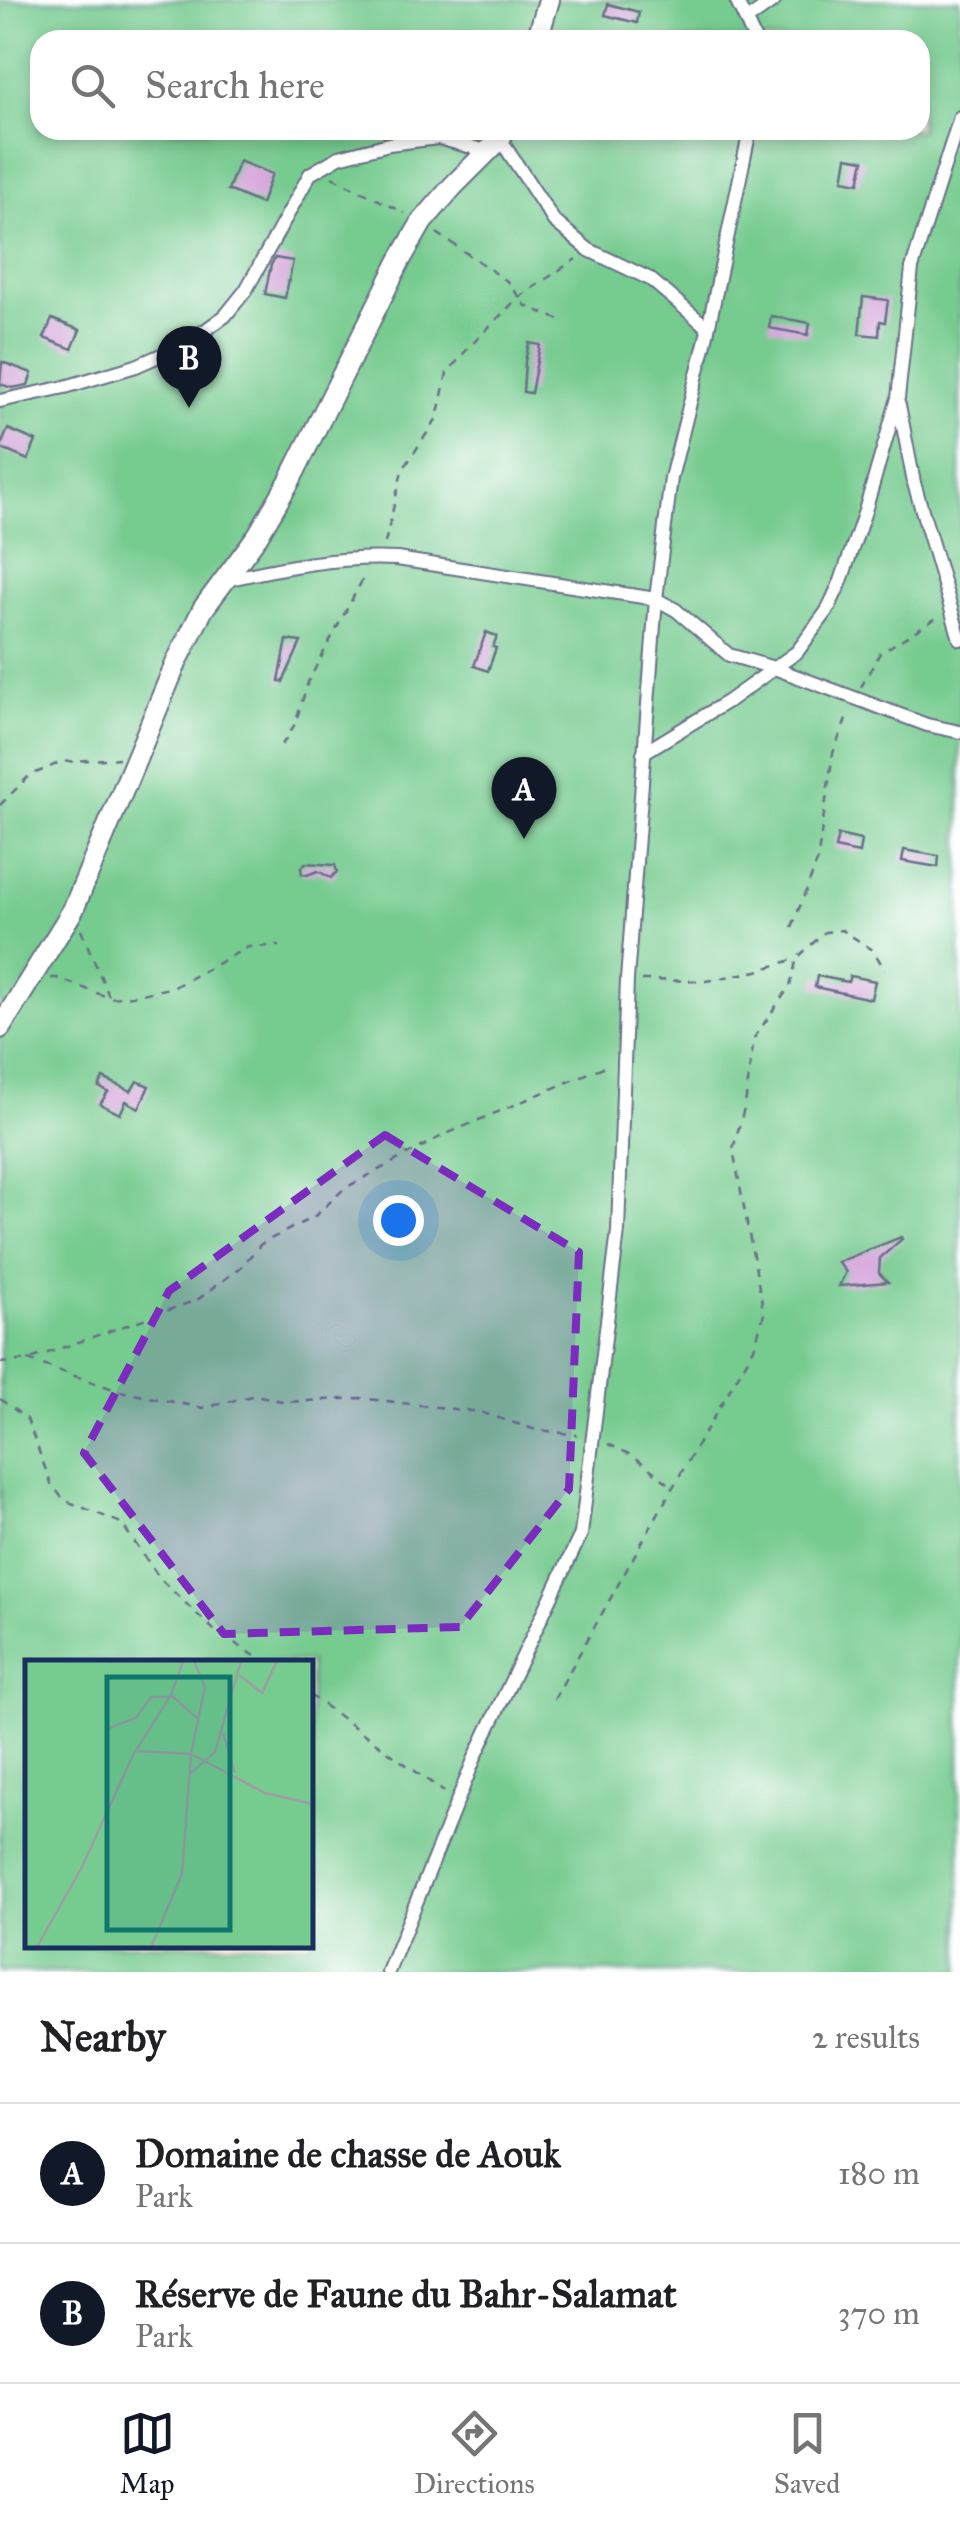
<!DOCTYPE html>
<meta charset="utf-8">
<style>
body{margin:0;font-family:"IM FELL Great Primer",serif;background:#f2f2f2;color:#202124}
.you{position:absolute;left:398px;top:1220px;width:35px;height:35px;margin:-25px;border:8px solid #fff;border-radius:50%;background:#1a73e8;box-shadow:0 0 0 15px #1a73e833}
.badge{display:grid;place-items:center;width:65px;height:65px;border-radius:50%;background:#111827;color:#fff;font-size:32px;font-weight:700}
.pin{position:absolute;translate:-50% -82px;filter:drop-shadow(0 2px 5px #0008)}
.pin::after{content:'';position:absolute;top:52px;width:35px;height:30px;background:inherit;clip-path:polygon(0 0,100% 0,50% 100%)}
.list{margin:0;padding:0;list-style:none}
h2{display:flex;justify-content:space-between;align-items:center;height:130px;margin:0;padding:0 40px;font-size:42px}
h2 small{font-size:32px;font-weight:400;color:#757577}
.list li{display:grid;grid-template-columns:65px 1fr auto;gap:30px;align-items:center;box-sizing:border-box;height:140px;padding:0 40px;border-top:2px solid #e0e0e0}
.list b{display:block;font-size:38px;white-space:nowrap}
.list p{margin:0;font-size:32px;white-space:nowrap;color:#757577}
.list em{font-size:32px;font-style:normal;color:#757577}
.icon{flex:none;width:55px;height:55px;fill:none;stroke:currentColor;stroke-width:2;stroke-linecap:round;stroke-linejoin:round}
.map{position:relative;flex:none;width:960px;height:1972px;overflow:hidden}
.search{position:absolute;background:#fff;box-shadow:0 5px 15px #0003;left:30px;right:30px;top:30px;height:110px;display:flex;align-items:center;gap:25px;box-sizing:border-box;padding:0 35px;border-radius:30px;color:#757577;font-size:38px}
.sheet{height:410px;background:#fff}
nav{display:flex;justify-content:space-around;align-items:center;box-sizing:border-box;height:140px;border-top:2px solid #e0e0e0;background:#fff;font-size:28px;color:#757577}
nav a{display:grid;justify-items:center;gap:5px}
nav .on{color:#111827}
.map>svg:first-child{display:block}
.green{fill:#76cb8f;stroke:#487d76;stroke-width:2.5;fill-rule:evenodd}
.building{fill:#d5a7db}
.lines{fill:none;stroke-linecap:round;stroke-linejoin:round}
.minor-casing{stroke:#677086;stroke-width:16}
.primary-casing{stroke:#677086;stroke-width:24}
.path{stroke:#677086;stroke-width:2.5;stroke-dasharray:8 8;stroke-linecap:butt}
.minor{stroke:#fff;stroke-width:12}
.primary{stroke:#fff;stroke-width:20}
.marked{fill:#7b2cbf;fill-opacity:0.2;stroke:#7b2cbf;stroke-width:8;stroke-dasharray:20 12;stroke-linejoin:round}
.inset-road{fill:none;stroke:#9d9ea3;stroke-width:2.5}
.view{fill:#0f766e;fill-opacity:0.15;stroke:#0f766e;stroke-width:5}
.inset-edge{fill:none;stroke:#1b2f5e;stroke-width:5}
</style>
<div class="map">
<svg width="960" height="1972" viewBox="0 0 960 1972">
<rect width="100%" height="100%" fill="#fff"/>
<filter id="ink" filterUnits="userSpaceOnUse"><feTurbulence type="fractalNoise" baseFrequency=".01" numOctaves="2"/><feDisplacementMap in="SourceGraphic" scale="20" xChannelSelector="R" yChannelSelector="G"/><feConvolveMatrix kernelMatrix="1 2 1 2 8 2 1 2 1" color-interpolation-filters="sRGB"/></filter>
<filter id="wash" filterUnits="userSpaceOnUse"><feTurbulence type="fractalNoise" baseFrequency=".0048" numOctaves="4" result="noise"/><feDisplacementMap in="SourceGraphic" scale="40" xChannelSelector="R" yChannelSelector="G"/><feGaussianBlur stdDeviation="2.25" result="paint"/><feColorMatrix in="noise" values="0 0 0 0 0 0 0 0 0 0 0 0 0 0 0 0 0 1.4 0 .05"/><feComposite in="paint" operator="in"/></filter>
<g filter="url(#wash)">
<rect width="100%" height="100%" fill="#f3e8d1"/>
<!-- green -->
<path class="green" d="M0,0H960V1972H0ZM40,40H920V130H40ZM28,1662H310V1944H28Z"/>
<g id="blocks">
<!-- building -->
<g class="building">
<path d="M608,4L639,12L637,23L605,15Z"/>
<path d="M847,157L864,160L859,183L843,180Z"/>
<path d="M239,161L272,174L261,204L228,190Z"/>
<path d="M275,258L293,261L285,298L265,294L271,265Z"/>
<path d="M863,297L888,300L885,322L880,321L879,336L859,334Z"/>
<path d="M771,316L810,323L808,335L769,328Z"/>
<path d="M52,319L80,330L72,349L44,338Z"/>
<path d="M529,343L540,345L531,393L523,392L525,361Z"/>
<path d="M2,362L32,373L28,385L12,388L0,384Z"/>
<path d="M8,429L36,441L28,460L0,448Z"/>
<path d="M486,632L497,636L493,647L496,648L488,671L474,666Z"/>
<path d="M287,640L301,642L283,682L279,681Z"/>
<path d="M838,835L861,840L859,853L835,848Z"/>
<path d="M904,850L939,856L938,867L902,861Z"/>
<path d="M305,863L335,865L337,872L331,878L318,871L307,875L302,874L301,869Z"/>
<path d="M817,976L848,982L850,976L875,981L871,999L815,987Z"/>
<path d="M103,1078L131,1091L137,1081L149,1086L139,1108L126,1101L120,1114L100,1104L108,1092L99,1087Z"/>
<path d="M901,1237L902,1239L880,1258L879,1273L888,1282L839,1286L846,1272L838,1262Z"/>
</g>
</g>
</g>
<g filter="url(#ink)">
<use href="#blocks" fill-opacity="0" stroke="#677086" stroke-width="2.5"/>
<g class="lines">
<defs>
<g id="minor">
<path d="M736,0L755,40"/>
<path d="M747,20L775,0"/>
<path d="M500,139L554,221L589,250L650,279L708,328"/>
<path d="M0,401L65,387L136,366L186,344L225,316L246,290L310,174L339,157L389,144L438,138L486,151"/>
<path d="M899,405L914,483L960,639"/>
<path d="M225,580C282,567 339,556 397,559L656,599L676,610L729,655L774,668L927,725L960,732"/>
<path d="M643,753L730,700L797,652L827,611L841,581L865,511L898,398L912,268L960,117"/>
<path d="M388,1972L476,1755L581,1534L618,1231L627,980L656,599L671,478L706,339L750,130"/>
</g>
<g id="primary">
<path d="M537,40L549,0"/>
<path d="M0,1028L73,910L177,661L203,609L258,535L290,480L399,262L422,222L453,186L500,139L504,130"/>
</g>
</defs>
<!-- minor casing -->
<use href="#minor" class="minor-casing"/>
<!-- primary casing -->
<use href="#primary" class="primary-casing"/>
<!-- path -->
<g class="path">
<path d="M332,177L405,213"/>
<path d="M437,233L507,281L526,306L565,322"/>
<path d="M385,543L402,471L437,418L447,373L469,347L519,297L576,259"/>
<path d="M861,687L880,653L938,617"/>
<path d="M282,745L295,724L308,682L365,575"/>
<path d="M0,805L29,776L61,762L119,758"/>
<path d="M792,927L817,862L833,753L849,712"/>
<path d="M81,930L109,996"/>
<path d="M51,978H57L110,998L132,996L174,987L248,947L280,946"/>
<path d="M641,980L706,981L757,971L795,959"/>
<path d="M28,1360L119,1391L203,1408L256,1395L286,1402L360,1398L480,1412L533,1429L577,1435"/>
<path d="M0,1363L28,1360L197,1300L240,1268L261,1244L315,1216L345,1188L444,1135L610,1064"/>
<path d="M0,1399L27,1419L51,1484L64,1500L121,1523L161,1580L215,1631L265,1662"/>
<path d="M608,1444L635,1457L672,1486"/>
<path d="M310,1695L444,1792"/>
<path d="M554,1699L673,1487L754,1348L764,1314L733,1149L745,1105L754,1038L790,986L797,958L825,932L842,930L873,950L885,970"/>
</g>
<!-- minor -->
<use href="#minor" class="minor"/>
<!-- primary -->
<use href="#primary" class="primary"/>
</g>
</g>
<!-- marked area -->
<path class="marked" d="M385,1135L579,1252L569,1489L460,1627L224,1634L84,1453L169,1291Z"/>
<!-- overview -->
<g transform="translate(25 1660)">
<rect width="288" height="288" fill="#f3e8d1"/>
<path d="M0,1H287V287H0Z" fill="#76cb8f"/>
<path class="inset-road" d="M214,15L237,33L252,1M146,35L173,59M81,69L111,58L126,37H144M198,73L210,113M113,91L166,94L240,133L288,144M165,114L190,92L216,1M12,287L57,207L108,95L146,35L158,1M126,287L157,214L166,94L180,27L169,1"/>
<path class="view" d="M82,17H205V270H82Z"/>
<rect width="288" height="288" class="inset-edge"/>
</g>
</svg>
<div class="you"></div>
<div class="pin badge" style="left:524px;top:839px">A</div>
<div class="pin badge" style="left:189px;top:408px">B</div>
<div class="search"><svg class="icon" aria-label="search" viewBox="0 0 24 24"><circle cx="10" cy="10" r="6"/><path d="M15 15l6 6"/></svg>Search here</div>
</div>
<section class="sheet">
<h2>Nearby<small>2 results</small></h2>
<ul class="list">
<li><span class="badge">A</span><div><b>Domaine de chasse de Aouk</b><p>Park</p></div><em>180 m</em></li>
<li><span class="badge">B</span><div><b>Réserve de Faune du Bahr-Salamat</b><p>Park</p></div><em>370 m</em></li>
</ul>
</section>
<nav>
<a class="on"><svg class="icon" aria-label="map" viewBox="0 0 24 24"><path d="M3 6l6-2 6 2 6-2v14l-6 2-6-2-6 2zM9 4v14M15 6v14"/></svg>Map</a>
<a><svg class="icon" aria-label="directions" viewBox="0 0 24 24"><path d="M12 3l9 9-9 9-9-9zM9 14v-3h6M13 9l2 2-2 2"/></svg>Directions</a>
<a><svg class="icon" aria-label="saved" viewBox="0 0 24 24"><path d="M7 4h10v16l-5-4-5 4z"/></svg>Saved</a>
</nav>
